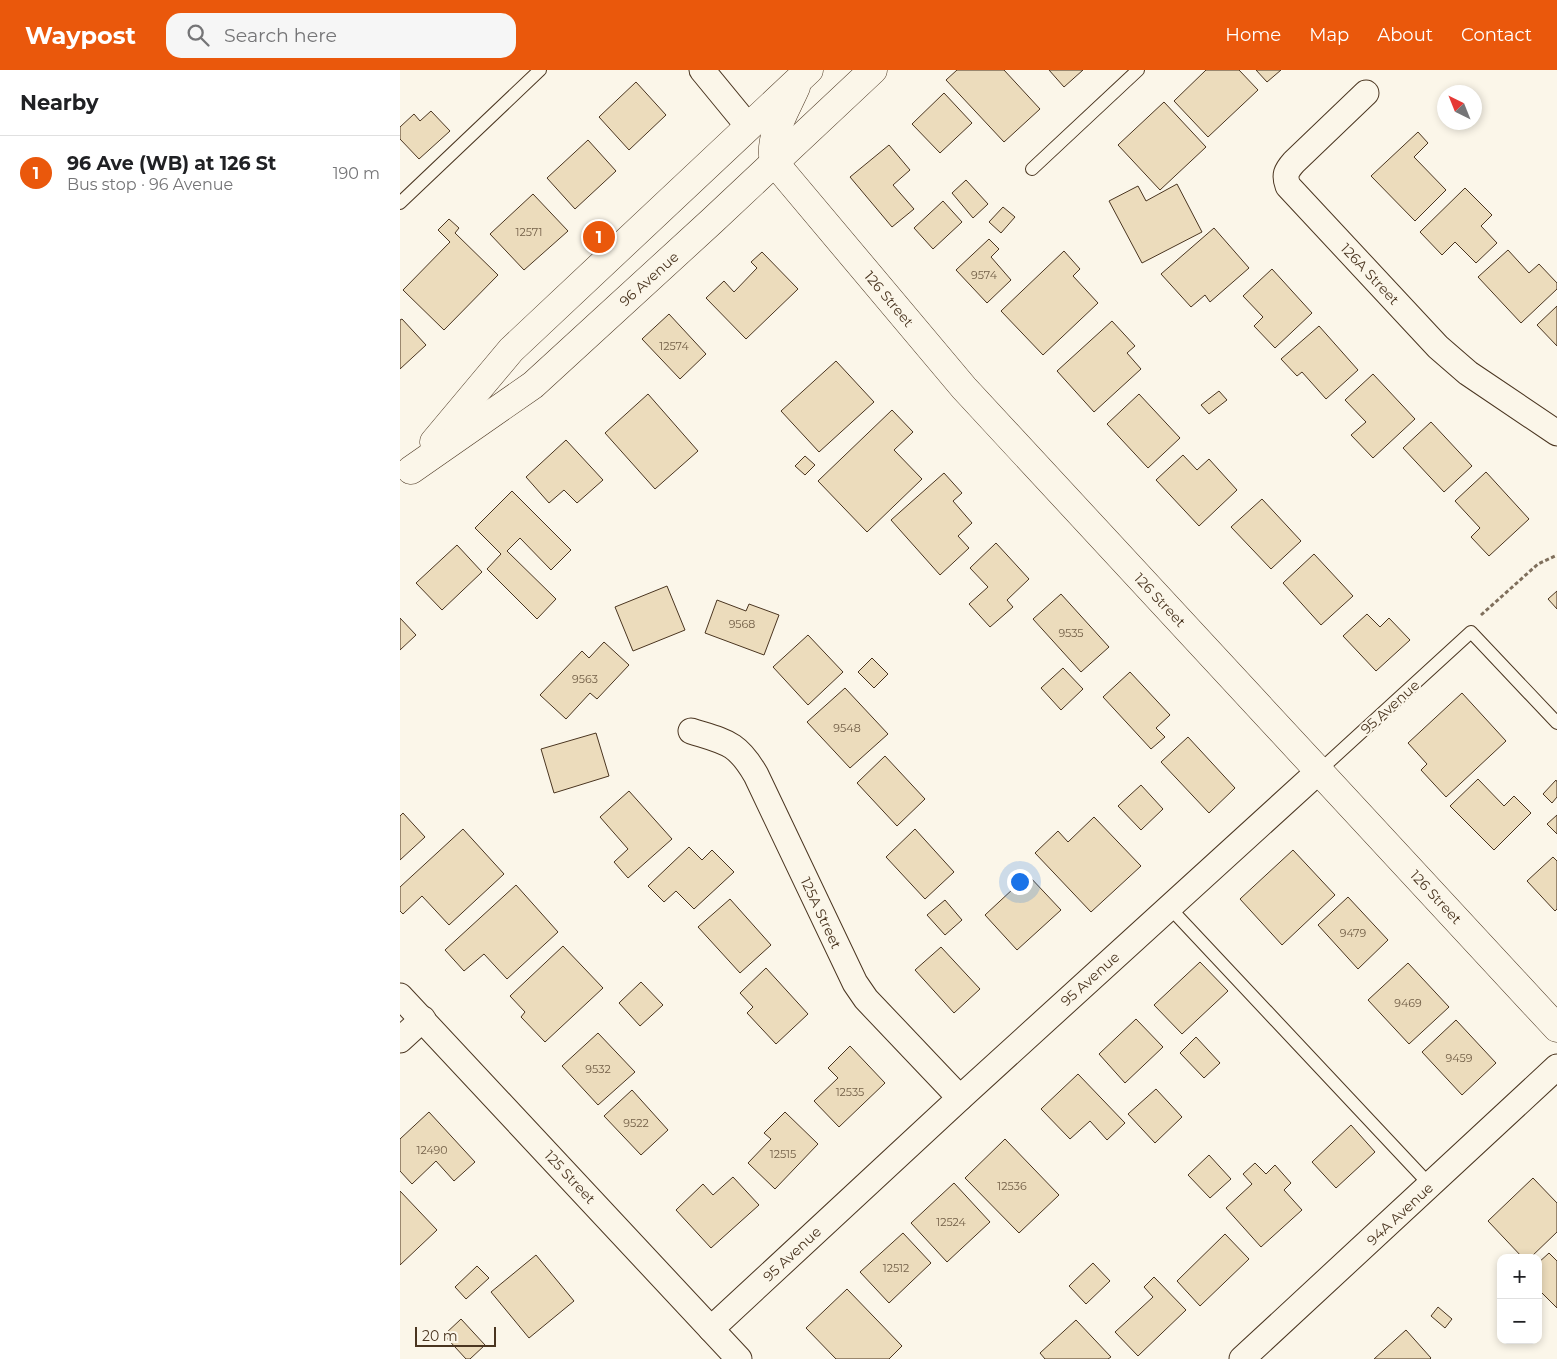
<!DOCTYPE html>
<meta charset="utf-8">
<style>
body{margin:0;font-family:Montserrat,sans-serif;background:#f6f6f6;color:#202124}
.controls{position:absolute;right:15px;bottom:15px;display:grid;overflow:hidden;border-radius:10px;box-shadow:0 2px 8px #0003}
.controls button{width:45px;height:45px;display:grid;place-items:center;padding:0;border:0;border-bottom:1px solid #e0e0e0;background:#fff;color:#202124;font:25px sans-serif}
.compass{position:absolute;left:1037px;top:15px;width:45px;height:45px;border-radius:50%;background:#fff;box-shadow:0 2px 8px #0003;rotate:317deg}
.scale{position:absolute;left:15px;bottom:12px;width:81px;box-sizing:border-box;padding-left:5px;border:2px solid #4a3520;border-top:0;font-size:14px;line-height:18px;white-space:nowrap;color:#4a3520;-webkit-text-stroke:4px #fbf6e9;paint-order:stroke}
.you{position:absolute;left:619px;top:811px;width:18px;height:18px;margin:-12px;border:4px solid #fff;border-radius:50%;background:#1a73e8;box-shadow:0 0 0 8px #1a73e833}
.badge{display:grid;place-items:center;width:32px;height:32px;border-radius:50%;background:#ea580c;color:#fff;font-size:16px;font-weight:700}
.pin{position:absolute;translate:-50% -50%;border:2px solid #fff;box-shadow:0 1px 5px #0006}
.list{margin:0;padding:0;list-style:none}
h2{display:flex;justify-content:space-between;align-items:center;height:65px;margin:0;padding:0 20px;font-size:21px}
h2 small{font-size:16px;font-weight:400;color:#757577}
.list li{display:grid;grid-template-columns:32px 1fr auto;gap:15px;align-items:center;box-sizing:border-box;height:75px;padding:0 20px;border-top:1px solid #e0e0e0}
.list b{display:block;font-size:19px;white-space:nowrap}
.list p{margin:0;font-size:16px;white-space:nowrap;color:#757577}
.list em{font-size:16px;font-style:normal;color:#757577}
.icon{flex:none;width:28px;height:28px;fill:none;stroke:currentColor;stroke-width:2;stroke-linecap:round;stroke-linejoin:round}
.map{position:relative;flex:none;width:1157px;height:1289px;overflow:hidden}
header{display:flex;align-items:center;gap:30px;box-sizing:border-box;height:70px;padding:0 25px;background:#ea580c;color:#fff}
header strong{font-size:24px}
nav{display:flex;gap:28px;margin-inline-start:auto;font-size:18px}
.search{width:350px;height:45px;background:#f6f6f6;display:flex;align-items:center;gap:12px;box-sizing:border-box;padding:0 18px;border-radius:15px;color:#757577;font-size:19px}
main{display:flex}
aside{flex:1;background:#fff}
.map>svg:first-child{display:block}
.building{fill:#ecdcbc;stroke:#4a3520}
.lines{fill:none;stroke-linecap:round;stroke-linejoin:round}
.service-casing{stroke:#4a3520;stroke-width:14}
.minor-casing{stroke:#4a3520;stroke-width:27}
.tertiary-casing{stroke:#4a3520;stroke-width:29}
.secondary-casing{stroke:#4a3520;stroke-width:29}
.path{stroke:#7f6f5c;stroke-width:3;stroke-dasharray:4 2.5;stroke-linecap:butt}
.service{stroke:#fbf6e9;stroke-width:12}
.minor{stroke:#fbf6e9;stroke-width:25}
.tertiary{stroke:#fbf6e9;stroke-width:28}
.secondary{stroke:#fbf6e9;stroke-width:28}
.labels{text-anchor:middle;stroke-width:4;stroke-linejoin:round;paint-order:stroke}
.number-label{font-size:11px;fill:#725f47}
.street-label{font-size:14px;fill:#4a3520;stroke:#fbf6e9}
</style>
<header>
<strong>Waypost</strong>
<div class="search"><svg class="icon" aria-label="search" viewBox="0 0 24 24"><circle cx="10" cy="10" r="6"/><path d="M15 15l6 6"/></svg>Search here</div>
<nav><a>Home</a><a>Map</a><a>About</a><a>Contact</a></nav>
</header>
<main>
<aside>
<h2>Nearby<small></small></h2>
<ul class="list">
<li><span class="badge">1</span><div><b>96 Ave (WB) at 126 St</b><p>Bus stop · 96 Avenue</p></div><em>190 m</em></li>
</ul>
</aside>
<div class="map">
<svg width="1157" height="1289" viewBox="0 0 1157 1289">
<rect width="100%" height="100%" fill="#fbf6e9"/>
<!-- building -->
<g class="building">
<path d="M557,0H604L640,39L604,72L546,10Z"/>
<path d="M649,0H683L664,17Z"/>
<path d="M806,0H839L858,20L808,67L774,31Z"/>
<path d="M856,0H881L867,12Z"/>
<path d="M236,12L266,45L229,80L199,47Z"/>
<path d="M544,23L572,53L540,83L512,54Z"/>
<path d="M764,32L806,77L760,120L718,75Z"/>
<path d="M31,41L50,61L19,89L0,69V57L14,44L20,51Z"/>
<path d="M1018,62L1028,73L1014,87L1046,120L1015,151L971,106Z"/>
<path d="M188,70L216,101L175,139L147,108Z"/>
<path d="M489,75L510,100L493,115L514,139L492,157L450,107Z"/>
<path d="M566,110L588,134L573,148L552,123Z"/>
<path d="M777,114L802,162L742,193L709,131L738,116L746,131Z"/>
<path d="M1065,118L1092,145L1081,156L1097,173L1076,193L1055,172L1042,185L1020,162Z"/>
<path d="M133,124L168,161L124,200L90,164Z"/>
<path d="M543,131L562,152L533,179L514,158Z"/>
<path d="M603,137L615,147L601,163L589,152Z"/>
<path d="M49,149L59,158L55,163L98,205L44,260L3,220L50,172L38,160Z"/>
<path d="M814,158L849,198L810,232L805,225L791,237L761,204Z"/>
<path d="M589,169L599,179L591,187L611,210L587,233L556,200Z"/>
<path d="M1108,180L1129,203L1139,194L1157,213V219L1121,253L1078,207Z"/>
<path d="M664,181L680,199L673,206L698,233L643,285L601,241Z"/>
<path d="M362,182L398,219L346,269L306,228L324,211L334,222L357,198L351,192Z"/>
<path d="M872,199L912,243L875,278L854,256L863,247L843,226Z"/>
<path d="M1157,236V276L1137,255Z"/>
<path d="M269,244L306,284L280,309L242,269Z"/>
<path d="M2,249L26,275L0,299V250Z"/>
<path d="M712,251L735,276L727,283L741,299L694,342L657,301Z"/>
<path d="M919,256L958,300L926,329L902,302L897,306L881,289Z"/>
<path d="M436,291L474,332L419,382L381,341Z"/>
<path d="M973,304L1015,349L973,388L951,365L966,352L945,330Z"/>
<path d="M819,321L827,330L809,344L801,335Z"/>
<path d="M248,324L298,381L255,419L205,363Z"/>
<path d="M739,324L780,368L748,398L707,354Z"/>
<path d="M492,340L513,362L494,380L522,409L467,462L418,411Z"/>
<path d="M1031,352L1072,396L1044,422L1003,378Z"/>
<path d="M166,370L203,410L177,433L164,420L149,433L126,407Z"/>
<path d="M783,385L797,400L809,389L837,420L799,456L756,410Z"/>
<path d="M405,386L415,395L405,405L395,396Z"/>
<path d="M1086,402L1129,449L1089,486L1071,467L1080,458L1055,431Z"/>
<path d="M544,403L562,423L553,431L572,453L558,466L569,478L540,505L491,450Z"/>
<path d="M112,421L171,480L151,500L120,468L107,481L156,529L137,549L87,499L101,484L75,458Z"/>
<path d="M862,429L901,471L871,499L831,457Z"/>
<path d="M596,473L629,509L607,530L613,537L590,557L569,534L588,517L570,498Z"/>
<path d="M57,475L82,502L42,540L16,513Z"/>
<path d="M914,484L953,526L921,555L883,513Z"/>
<path d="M267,516L285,560L233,581L215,537Z"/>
<path d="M1157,521V539L1148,529Z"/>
<path d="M661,524L709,577L681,602L633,549Z"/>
<path d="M317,530L346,541L349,534L379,545L364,585L305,563Z"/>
<path d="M967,544L980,557L989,548L1010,570L976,601L943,566Z"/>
<path d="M0,548L16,565L0,580Z"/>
<path d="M408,565L443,602L408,635L373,597Z"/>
<path d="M204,572L229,595L197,629L190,623L166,649L140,625L182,581L189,588Z"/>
<path d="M472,588L488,604L474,618L458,602Z"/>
<path d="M663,598L683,619L661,640L641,618Z"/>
<path d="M730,602L770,645L756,658L765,667L751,679L703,627Z"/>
<path d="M445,618L488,664L450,698L407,652Z"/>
<path d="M1062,623L1106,671L1046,727L1021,700L1027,694L1008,673Z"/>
<path d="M196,663L209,706L154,723L141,679Z"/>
<path d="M788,667L835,718L809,743L761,692Z"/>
<path d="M485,686L525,729L497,756L457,713Z"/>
<path d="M1078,709L1104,736L1114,726L1131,743L1094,780L1050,736Z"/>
<path d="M1156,710L1157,712V727L1152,733L1143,724Z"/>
<path d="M741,715L763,739L741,760L718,736Z"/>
<path d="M229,721L272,769L228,808L214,792L228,779L200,747Z"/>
<path d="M3,743L25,767L0,790V746Z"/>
<path d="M1157,745V764L1147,754Z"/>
<path d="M694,747L741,796L691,842L635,783L658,761L668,772Z"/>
<path d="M63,759L104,804L49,855L22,826L3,844L0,841V817Z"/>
<path d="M515,759L554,802L525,829L486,787Z"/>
<path d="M289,777L302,790L312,780L334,802L294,839L276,821L264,832L248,816Z"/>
<path d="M893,780L935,825L882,875L840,829Z"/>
<path d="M1153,787L1157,791V839L1155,841L1127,811Z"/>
<path d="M628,805L661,840L617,880L585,845Z"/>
<path d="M116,815L158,862L107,909L84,884L64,901L45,880Z"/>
<path d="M948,827L988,870L958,899L918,855Z"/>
<path d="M330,829L371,875L340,903L298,857Z"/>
<path d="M545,830L562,850L545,865L527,845Z"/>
<path d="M163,876L203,918L145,972L121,947L125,942L110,926Z"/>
<path d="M541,877L580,919L554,943L515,900Z"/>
<path d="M800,892L828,921L782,964L754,935Z"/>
<path d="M1008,893L1049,937L1009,974L968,930Z"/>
<path d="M366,898L408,944L376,974L347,943L353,937L340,923Z"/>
<path d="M241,912L263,935L240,956L219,933Z"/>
<path d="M736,949L763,977L725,1013L699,984Z"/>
<path d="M1056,950L1096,993L1062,1025L1022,982Z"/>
<path d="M198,963L235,1002L198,1035L162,996Z"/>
<path d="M796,967L820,993L804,1008L780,983Z"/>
<path d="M450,976L485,1013L439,1057L414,1031L438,1008L428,998Z"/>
<path d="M678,1004L725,1053L707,1070L690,1051L670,1069L641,1039Z"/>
<path d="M756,1019L782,1047L755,1073L728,1044Z"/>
<path d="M232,1020L268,1060L241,1085L204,1046Z"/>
<path d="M29,1042L75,1092L54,1111L36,1091L12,1114L0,1101V1069Z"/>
<path d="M385,1042L418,1074L375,1119L348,1093L371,1069L364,1063Z"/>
<path d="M951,1055L975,1082L936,1118L912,1092Z"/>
<path d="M605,1069L659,1125L619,1163L565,1108Z"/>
<path d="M809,1085L831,1109L810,1128L788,1105Z"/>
<path d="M855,1093L866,1104L875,1095L891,1113L884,1120L902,1140L861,1177L826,1138L852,1114L843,1104Z"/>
<path d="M333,1107L359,1135L311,1178L276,1140L303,1114L313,1125Z"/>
<path d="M1133,1108L1157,1133V1162L1130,1188H1123L1088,1151Z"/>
<path d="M554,1113L590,1152L547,1192L511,1153Z"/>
<path d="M0,1121L37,1160L0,1195Z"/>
<path d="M503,1163L531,1193L489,1233L460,1202Z"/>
<path d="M825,1164L849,1189L800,1236L777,1211Z"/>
<path d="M1149,1183L1157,1191V1238L1138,1219V1193Z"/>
<path d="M136,1185L174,1231L129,1268L91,1222Z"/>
<path d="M693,1193L710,1211L686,1234L669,1216Z"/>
<path d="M77,1196L89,1208L66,1229L55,1217Z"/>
<path d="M754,1207L786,1240L738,1286L715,1262L753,1227L744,1217Z"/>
<path d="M447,1219L502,1276L489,1289H436L406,1258Z"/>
<path d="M1038,1237L1052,1249L1045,1258L1031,1246Z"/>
<path d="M61,1249L85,1275L70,1289H66L44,1265Z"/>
<path d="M676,1250L711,1287L708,1289H645L640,1283Z"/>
<path d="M1006,1260L1031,1288L1030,1289H974Z"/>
</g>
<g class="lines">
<defs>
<g id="service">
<path d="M632,99L738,0"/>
<path d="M0,133L140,0"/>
<path d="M919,701L1071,562L1157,653"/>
<path d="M769,837L1031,1116"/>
</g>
<g id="minor">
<path d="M302,0L348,56"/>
<path d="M966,23L894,92C886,101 884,105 888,116L1038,277L1068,303L1157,363"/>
<path d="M291,661C326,672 337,672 356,705L455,913L466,929L560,1028"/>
<path d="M0,926L339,1289"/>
<path d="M0,970L23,949"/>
<path d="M311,1259L560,1028L919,701"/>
<path d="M842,1289L1157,997"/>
</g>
<path id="tertiary" d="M374,92L564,318L1157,958"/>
<g id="secondary">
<path d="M374,92C368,67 386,40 396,17"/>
<path d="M34,372L111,280L409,0"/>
<path d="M11,400L133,315L312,151L473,0"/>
</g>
</defs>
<!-- service casing -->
<use href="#service" class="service-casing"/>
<!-- minor casing -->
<use href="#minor" class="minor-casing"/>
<!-- tertiary casing -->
<use href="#tertiary" class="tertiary-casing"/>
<!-- secondary casing -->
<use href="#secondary" class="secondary-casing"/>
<!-- path -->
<path class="path" d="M1081,545L1138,494L1157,485"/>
<!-- service -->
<use href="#service" class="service"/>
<!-- minor -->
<use href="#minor" class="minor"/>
<!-- tertiary -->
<use href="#tertiary" class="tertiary"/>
<!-- secondary -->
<use href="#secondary" class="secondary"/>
</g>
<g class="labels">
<!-- number labels -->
<g class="number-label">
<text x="129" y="166">12571</text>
<text x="584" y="209">9574</text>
<text x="274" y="280">12574</text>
<text x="342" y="558">9568</text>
<text x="671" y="567">9535</text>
<text x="185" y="613">9563</text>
<text x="447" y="662">9548</text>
<text x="953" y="867">9479</text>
<text x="1008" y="937">9469</text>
<text x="1059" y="992">9459</text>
<text x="198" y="1003">9532</text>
<text x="450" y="1026">12535</text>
<text x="236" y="1057">9522</text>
<text x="32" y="1084">12490</text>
<text x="383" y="1088">12515</text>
<text x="612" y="1120">12536</text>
<text x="551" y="1156">12524</text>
<text x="496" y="1202">12512</text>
</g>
<!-- street labels -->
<g class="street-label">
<text transform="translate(970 204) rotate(47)" y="5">126A Street</text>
<text transform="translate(249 209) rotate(-42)" y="5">96 Avenue</text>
<text transform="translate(489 229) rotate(50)" y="5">126 Street</text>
<text transform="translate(760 530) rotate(47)" y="5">126 Street</text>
<text transform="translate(990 637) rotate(-42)" y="5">95 Avenue</text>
<text transform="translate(1036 827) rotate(47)" y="5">126 Street</text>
<text transform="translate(421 843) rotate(65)" y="5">125A Street</text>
<text transform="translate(690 909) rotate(-42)" y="5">95 Avenue</text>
<text transform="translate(170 1107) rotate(47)" y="5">125 Street</text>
<text transform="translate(1000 1144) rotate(-43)" y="5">94A Avenue</text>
<text transform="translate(392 1184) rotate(-43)" y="5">95 Avenue</text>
</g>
</g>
</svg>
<div class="controls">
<button>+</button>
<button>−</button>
</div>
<svg class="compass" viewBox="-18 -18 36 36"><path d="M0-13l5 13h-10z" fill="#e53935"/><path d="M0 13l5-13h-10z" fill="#757577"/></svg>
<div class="scale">20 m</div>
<div class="you"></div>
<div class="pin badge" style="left:199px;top:167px">1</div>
</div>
</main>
